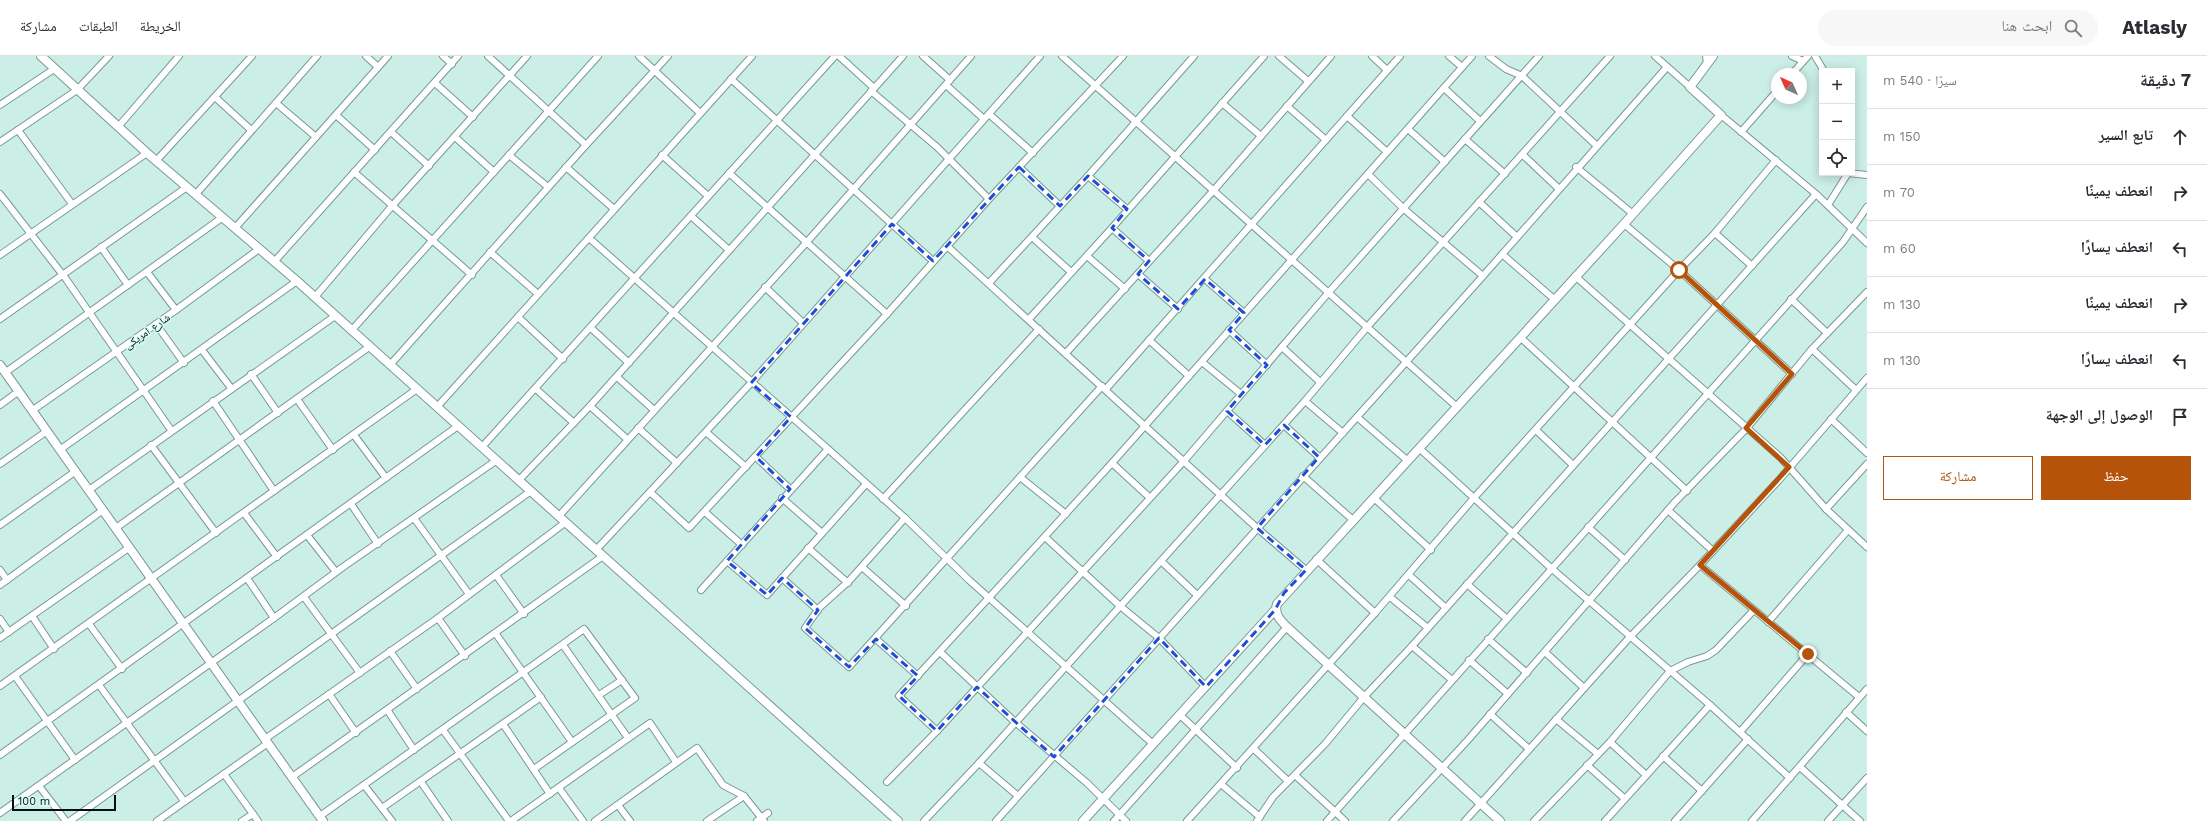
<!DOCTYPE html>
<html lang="ar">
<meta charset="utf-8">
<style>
body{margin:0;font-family:"Work Sans","Noto Naskh Arabic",sans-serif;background:#f7f7f7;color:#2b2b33;direction:rtl}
.controls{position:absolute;right:12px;top:12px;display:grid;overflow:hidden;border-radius:0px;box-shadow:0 2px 10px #0003}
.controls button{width:36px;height:36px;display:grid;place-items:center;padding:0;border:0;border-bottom:1px solid #e1e1e2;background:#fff;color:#2b2b33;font:20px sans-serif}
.compass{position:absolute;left:1771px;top:12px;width:36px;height:36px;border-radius:50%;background:#fff;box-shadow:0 2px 10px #0003;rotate:315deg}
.scale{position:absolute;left:12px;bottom:10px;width:104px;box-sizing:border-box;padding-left:4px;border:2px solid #05110f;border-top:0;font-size:11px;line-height:14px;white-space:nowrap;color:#05110f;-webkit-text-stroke:3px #d8fbf3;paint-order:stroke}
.stop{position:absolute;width:12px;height:12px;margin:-9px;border:3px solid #b45309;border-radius:50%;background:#fff}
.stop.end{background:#b45309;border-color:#fff;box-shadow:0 1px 4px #0008}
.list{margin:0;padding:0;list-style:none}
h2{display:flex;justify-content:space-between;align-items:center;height:52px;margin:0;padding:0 16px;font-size:17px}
h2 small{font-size:13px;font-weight:400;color:#7c7c81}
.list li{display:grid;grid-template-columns:26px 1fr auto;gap:12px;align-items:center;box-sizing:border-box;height:56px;padding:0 16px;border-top:1px solid #e1e1e2}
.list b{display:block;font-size:15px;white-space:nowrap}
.list em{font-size:13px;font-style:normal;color:#7c7c81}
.actions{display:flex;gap:8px;padding:12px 16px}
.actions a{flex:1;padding:9px 0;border:1px solid #b45309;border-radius:0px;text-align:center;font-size:14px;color:#b45309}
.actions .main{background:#b45309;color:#fff}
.icon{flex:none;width:22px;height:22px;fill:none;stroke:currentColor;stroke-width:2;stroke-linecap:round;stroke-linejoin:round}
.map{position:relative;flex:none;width:1867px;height:765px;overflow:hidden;direction:ltr}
header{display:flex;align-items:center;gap:24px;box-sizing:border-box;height:56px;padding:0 20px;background:#fff;border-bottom:1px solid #e1e1e2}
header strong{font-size:19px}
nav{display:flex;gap:22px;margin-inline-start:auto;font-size:14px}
.search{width:280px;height:36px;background:#f7f7f7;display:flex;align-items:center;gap:10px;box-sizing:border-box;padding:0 14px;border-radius:22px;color:#7c7c81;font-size:15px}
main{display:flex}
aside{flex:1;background:#fff}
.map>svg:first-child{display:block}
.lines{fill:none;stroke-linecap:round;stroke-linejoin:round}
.street-casing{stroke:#789992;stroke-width:8}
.secondary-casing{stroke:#789992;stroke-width:10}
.street{stroke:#fff;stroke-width:6}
.secondary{stroke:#fff;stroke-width:8}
.route{stroke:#b45309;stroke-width:5}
.marked{fill:none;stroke:#1d4ed8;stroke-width:3;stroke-dasharray:8 5;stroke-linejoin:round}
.labels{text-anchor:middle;stroke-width:3;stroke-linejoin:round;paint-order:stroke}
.street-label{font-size:11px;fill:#05110f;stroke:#d8fbf3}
</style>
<header>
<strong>Atlasly</strong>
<div class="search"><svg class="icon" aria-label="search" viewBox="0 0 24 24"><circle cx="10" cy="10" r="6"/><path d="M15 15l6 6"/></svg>ابحث هنا</div>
<nav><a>الخريطة</a><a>الطبقات</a><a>مشاركة</a></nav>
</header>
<main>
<aside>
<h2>7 دقيقة<small>سيرًا · 540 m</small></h2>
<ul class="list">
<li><svg class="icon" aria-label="ahead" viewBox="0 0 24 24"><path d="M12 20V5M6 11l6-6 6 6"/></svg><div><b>تابع السير</b></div><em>150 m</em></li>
<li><svg class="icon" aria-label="right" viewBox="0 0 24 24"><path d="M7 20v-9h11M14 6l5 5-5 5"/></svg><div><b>انعطف يمينًا</b></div><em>70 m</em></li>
<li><svg class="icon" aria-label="left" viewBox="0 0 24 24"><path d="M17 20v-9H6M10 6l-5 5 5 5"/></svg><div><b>انعطف يسارًا</b></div><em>60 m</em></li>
<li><svg class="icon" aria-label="right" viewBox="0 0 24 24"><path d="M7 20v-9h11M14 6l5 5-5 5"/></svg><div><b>انعطف يمينًا</b></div><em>130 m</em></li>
<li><svg class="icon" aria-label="left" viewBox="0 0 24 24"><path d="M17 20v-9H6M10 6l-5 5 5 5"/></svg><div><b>انعطف يسارًا</b></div><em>130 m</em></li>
<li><svg class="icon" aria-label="arrive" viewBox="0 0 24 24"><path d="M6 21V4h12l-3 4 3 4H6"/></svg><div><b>الوصول إلى الوجهة</b></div></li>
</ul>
<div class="actions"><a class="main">حفظ</a><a>مشاركة</a></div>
</aside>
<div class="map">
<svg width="1867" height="765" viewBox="0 0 1867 765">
<rect width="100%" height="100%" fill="#cbeee6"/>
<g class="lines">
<defs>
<g id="street">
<path d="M366,0L378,11"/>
<path d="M443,0L452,8"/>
<path d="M488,0L586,89"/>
<path d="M639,0L700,57"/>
<path d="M839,0L874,32"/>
<path d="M923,0L950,24"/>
<path d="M1062,0L1456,350"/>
<path d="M1279,0L1308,25"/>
<path d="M1372,0L1387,14"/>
<path d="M1449,0L1462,11"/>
<path d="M1489,0L1506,13L1522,20L1597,90"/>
<path d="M1655,0L1690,31"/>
<path d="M1706,0L1707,8"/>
<path d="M1792,0L1803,5"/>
<path d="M1815,0L1824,15"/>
<path d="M1792,18L1808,0"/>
<path d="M731,23L933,205"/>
<path d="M435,27L473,61"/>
<path d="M946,29L984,63"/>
<path d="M1444,32L1480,65"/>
<path d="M871,35L937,91L989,143"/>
<path d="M215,41L251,74"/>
<path d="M276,47L316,81"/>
<path d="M1222,47L1261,80"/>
<path d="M0,49L54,13"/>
<path d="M1287,50L1326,84"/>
<path d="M989,58L1033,97"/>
<path d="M336,59L375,94"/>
<path d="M1721,59L1816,138L1867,187"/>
<path d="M1347,60L1387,96"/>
<path d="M118,71L179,0"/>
<path d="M1408,73L1445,106"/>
<path d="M18,74L72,148"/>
<path d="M391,76L429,110"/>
<path d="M1741,76L1777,35"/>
<path d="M455,81L494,116"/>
<path d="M1465,83L1505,118"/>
<path d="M0,86L77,34L109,0"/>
<path d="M509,99L548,131"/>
<path d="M662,99L708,140"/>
<path d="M1523,99L1558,132"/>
<path d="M156,105L252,0"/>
<path d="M566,111L614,153"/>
<path d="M1019,111L1060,150"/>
<path d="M1576,111L1633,158"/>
<path d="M354,116L472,219"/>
<path d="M729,117L887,258"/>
<path d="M1848,117L1867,119"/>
<path d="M1368,118L1404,153L1483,220"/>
<path d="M1088,120L1127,153"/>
<path d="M0,138L66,223L171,374"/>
<path d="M196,138L317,0"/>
<path d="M1479,146L1517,181"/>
<path d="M1828,149L1848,117"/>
<path d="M691,160L729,194"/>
<path d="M1624,168L1679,214L1792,318"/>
<path d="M235,172L388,0"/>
<path d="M1112,172L1149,205"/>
<path d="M1715,177L1752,210"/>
<path d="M1032,181L1071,216"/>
<path d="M589,182L828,393L905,462L969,524L1153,688"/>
<path d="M947,190L1257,472L1306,514"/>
<path d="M101,191L128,229"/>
<path d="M490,196L538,238"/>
<path d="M1502,198L1554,243"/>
<path d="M0,199L147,97"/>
<path d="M1087,200L1125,233"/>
<path d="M274,206L458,0"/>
<path d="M147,216L176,254"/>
<path d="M1138,218L1178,253"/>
<path d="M1575,220L1781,402L1826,453L1867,491"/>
<path d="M1205,223L1244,257"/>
<path d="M989,227L1088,120L1194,0"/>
<path d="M765,231L803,267"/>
<path d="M315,241L392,150L527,0"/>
<path d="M1791,243L1827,277"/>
<path d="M518,261L563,303"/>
<path d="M0,263L187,131"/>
<path d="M1029,263L1112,172L1264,0"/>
<path d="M156,268L184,307"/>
<path d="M591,272L629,307"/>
<path d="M1229,274L1267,309"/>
<path d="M351,275L598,0"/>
<path d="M1520,281L1687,435"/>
<path d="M1149,284L1189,320"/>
<path d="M1282,291L1320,326"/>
<path d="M1812,293L1856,334"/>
<path d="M202,294L231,332"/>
<path d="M1066,297L1214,134L1331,0"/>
<path d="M1202,306L1241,338"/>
<path d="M390,309L586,89L668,0"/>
<path d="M6,316L223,161"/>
<path d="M251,318L278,357"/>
<path d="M617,321L654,354"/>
<path d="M536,333L574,367"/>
<path d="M1106,333L1400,0"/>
<path d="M297,343L333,394"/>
<path d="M213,345L274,435"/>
<path d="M1305,345L1343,377"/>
<path d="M0,349L19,335"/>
<path d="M590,350L627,383"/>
<path d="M437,351L752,0"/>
<path d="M33,354L176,254L259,193"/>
<path d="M1227,355L1265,389"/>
<path d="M1357,361L1408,405"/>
<path d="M1831,363L1867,397"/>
<path d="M1284,369L1319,401"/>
<path d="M638,372L677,407"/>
<path d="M1536,374L1573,409"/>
<path d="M706,376L746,411"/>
<path d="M354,379L386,422"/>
<path d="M151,389L216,477"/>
<path d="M482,391L835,0"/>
<path d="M1419,392L1551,512L1710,649L1790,722"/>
<path d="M61,393L297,225"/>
<path d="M756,401L790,433"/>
<path d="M1112,407L1149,441"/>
<path d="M0,408L47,375"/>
<path d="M1303,420L1353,464"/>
<path d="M1020,421L1066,458"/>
<path d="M519,424L590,350L903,0"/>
<path d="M89,434L335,260"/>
<path d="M650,436L689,472L887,258L989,143L1123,0"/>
<path d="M782,442L822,477"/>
<path d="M1374,442L1431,494"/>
<path d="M883,443L1039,273"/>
<path d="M351,448L378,488"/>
<path d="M1826,453L1867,408"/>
<path d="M1668,454L1713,495"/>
<path d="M705,456L742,489"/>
<path d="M244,457L277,501"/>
<path d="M559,460L806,187L971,0"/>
<path d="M414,462L469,538"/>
<path d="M905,462L849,525L820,551L805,572L849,611L1102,330"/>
<path d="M0,469L76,415"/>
<path d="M1588,471L1625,504"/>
<path d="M116,472L369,291"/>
<path d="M307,479L336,516"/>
<path d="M1045,481L1120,550L1159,582L1206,631"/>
<path d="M808,492L848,527"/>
<path d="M596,494L751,327L1040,0"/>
<path d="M1316,503L1375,557"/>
<path d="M727,505L767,539L866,428"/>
<path d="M1161,505L1197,539"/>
<path d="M1700,509L1859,641"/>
<path d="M862,511L906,550"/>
<path d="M0,514L7,524"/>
<path d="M496,519L524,558"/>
<path d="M1409,519L1446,552"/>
<path d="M247,522L274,562"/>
<path d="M782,522L818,554"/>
<path d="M1467,528L1506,562"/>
<path d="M0,529L103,454"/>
<path d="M701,534L828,393"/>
<path d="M304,541L360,617"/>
<path d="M1390,541L1428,572"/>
<path d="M32,560L54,593"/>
<path d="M438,562L465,600"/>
<path d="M0,563L9,576"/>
<path d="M1768,566L1848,474"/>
<path d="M89,568L122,613"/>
<path d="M496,578L572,686"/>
<path d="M0,582L130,491"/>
<path d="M876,583L918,620"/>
<path d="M1488,583L1527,617"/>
<path d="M563,589L628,682"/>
<path d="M1412,590L1452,624"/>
<path d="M390,595L417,633"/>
<path d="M940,596L1015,666L1087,727L1126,765"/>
<path d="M1545,596L1584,632"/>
<path d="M1469,604L1508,638"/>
<path d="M15,620L75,704"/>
<path d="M99,629L184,745"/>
<path d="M0,630L417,333"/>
<path d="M329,638L356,677"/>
<path d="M599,639L622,624"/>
<path d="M388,655L414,694"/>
<path d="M1846,656L1867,675"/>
<path d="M1490,658L1529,693"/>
<path d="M1180,659L1237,712"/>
<path d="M1556,663L1598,698"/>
<path d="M503,668L550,738"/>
<path d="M443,674L509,765"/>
<path d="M937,675L899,640L1112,407L1472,0"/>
<path d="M1740,676L1808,598"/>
<path d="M265,683L438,562L566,466"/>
<path d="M1610,686L1646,719"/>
<path d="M1254,693L1288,725"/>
<path d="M0,699L458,370"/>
<path d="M1663,700L1702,735"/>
<path d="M979,707L1018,740"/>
<path d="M1587,709L1624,742"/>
<path d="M1800,711L1860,765"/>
<path d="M224,718L258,765"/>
<path d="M1296,720L1345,765"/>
<path d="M292,721L603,500"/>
<path d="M421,726L448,765"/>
<path d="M887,726L937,675L1184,405L1329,236L1539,0"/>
<path d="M364,729L392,765"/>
<path d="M1222,729L1260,761"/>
<path d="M39,730L66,765"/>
<path d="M559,732L583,765"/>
<path d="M618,749L630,765"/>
<path d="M382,752L541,641"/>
<path d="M0,757L274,562L343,511L497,404"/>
<path d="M320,760L584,573L635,642L534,713"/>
<path d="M70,765L531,435"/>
<path d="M157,765L268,687"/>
<path d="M242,765L253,758"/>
<path d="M511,765L650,667L676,706"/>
<path d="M595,765L697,692L723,729L744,740L764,765"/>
<path d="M707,765L744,740"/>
<path d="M757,765L768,757"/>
<path d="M924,765L979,707L1305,345L1368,270L1610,0"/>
<path d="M996,765L1483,220L1667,11"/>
<path d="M1114,765L1287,571"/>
<path d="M1187,765L1375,557L1473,443L1679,214L1715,177L1776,104"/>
<path d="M1257,765L1273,741L1325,688L1364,641L1412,590L1816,138"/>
<path d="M1327,765L1843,186L1867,151"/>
<path d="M1393,765L1467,685L1675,446L1747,372L1812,293L1867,236"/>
<path d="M1465,765L1629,582L1700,509L1779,424L1867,322"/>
<path d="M1534,765L1610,686L1670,615L1688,606L1707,600L1716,594L1754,554"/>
<path d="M1605,765L1710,649"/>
<path d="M1675,765L1748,683"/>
<path d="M1752,765L1867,633"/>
<path d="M1828,765L1867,722"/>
</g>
<g id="secondary">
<path d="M41,0L147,97L297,225L898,765"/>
<path d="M0,309L323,765"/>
<path d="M1083,765L1275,554"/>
<path d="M1500,765L1287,571C1280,564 1274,558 1277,548L1624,168L1721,59L1690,31L1713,0"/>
</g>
</defs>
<!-- street casing -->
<use href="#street" class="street-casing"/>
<!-- secondary casing -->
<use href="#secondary" class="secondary-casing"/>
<!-- street -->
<use href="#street" class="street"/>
<!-- secondary -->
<use href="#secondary" class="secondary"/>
</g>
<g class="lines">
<!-- route -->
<path class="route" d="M1679,214L1792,318L1746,372L1789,411L1700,509L1808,598"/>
</g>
<!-- marked area -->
<path class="marked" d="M1019,111L1060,150L1088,120L1127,153L1112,172L1149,205L1138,218L1178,253L1205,223L1244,257L1229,274L1267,309L1227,355L1265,389L1284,369L1319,401L1257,472L1306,514L1284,537L1275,554L1206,631L1159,582L1054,701L977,631L937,675L899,640L918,620L876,583L849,611L805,572L818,554L782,522L767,539L727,505L790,433L756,401L791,361L751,327L892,168L933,205Z"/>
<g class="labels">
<!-- street labels -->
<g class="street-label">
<text transform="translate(147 275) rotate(-35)" y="4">شارع امريكى</text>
</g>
</g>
</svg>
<div class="controls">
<button>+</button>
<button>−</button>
<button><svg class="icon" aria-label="locate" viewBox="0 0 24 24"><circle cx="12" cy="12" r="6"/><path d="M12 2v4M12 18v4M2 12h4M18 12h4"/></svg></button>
</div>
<svg class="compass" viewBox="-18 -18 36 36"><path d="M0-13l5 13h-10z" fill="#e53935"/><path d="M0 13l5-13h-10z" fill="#7c7c81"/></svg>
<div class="scale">100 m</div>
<div class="stop" style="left:1679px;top:214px"></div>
<div class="stop end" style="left:1808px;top:598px"></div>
</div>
</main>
